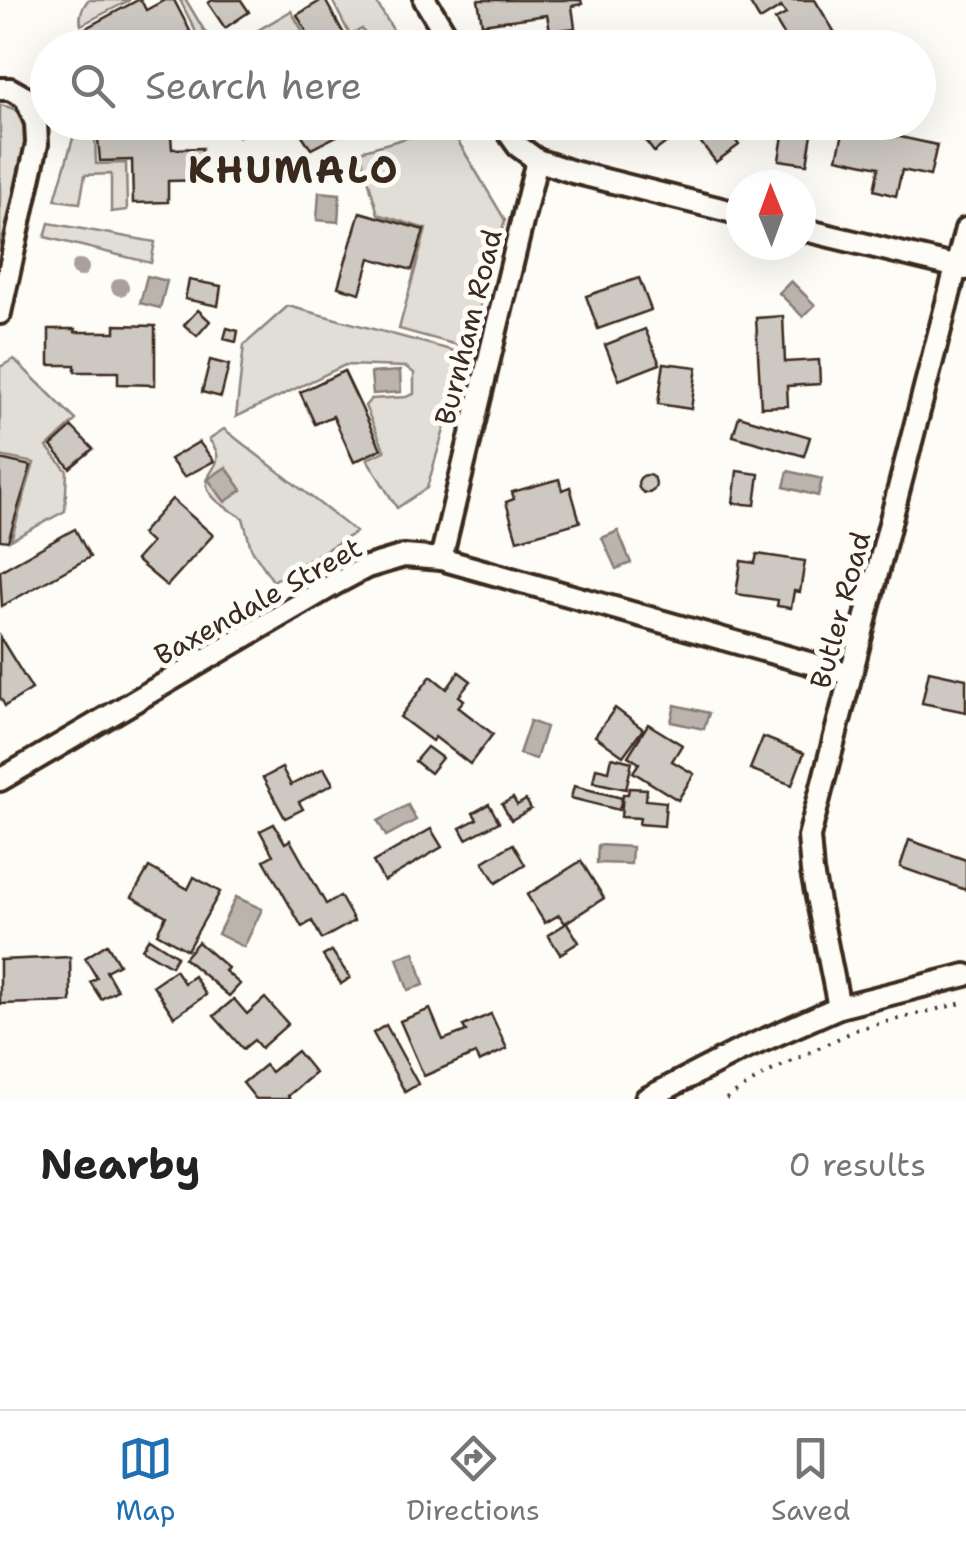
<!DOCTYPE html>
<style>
body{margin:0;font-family:"Shantell Sans",sans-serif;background:#f6f6f6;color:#222}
.compass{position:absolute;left:726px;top:170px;width:90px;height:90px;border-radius:50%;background:#fff;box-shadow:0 10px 40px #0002;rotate:359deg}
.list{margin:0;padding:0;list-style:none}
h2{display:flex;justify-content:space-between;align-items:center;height:130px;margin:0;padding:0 40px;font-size:42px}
h2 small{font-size:32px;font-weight:400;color:#767676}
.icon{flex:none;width:55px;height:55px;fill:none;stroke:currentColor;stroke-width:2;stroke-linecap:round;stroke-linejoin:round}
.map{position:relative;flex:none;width:966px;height:1099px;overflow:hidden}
.search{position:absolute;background:#fff;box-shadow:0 10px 40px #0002;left:30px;right:30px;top:30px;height:110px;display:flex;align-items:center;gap:25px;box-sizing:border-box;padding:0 35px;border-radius:55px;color:#767676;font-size:38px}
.sheet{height:310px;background:#fff}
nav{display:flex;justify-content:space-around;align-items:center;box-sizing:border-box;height:140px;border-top:2px solid #e0e0e0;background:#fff;font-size:28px;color:#767676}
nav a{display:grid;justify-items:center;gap:5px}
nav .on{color:#1f6fb2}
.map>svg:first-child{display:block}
.green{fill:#e1ded7;stroke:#8e847a;stroke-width:2.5}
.water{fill:#bbb4ad;stroke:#887d74;stroke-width:2.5}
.building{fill:#cdc8c2;stroke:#3b2a1e;stroke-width:2.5}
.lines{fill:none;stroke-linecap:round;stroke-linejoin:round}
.minor-casing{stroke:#3b2a1e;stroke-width:28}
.path{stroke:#3b2a1e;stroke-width:4;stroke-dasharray:2.5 8;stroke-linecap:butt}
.minor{stroke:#fdfcf7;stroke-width:20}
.tree{fill:#a9a199}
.labels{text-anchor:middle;stroke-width:10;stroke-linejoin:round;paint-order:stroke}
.street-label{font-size:28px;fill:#3b2a1e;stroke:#fdfcf7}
.district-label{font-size:38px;font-weight:bold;letter-spacing:2.5px;fill:#3b2a1e;stroke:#fdfcf7}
</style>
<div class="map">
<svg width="966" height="1099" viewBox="0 0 966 1099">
<rect width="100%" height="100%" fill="#fdfcf7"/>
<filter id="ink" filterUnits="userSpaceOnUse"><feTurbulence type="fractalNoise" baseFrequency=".01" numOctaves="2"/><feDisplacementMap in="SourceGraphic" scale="20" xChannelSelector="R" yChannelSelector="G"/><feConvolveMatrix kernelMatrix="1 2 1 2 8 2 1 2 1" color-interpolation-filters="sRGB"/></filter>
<g filter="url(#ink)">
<!-- green -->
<g class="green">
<path d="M88,0H130L81,25C79,15 82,8 88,0Z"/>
<path d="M180,0H186L214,47H172L171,46L196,32Z"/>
<path d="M332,0H375L401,43L392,47H372L362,29L350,35Z"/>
<path d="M291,11L312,47H229Z"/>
<path d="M0,105C11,107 20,110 25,121C38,151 8,242 0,277Z"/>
<path d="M108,123H120L121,134L95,135L96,164L126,163L127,210L111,212V174L85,175L80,203L55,200L74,135Z"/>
<path d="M449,126L505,220L468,348L399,329L426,229L378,214L360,151Z"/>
<path d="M49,223L155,242L151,263L45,237Z"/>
<path d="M288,306L466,354L427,488L397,508L367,459L385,451L365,406L371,399L406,397L414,394V373L406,367L345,365L236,417L244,345Z"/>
<path d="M14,359L76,420L47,447L67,471L65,511L11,540L34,463L0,456V367Z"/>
<path d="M224,429L356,532L273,581L251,548L243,518C234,512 223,507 215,499C194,478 221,470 217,454C216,448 212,444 209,439Z"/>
</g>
<!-- water -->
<g class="water">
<path d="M319,192L340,194L338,222L317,220Z"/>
<path d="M147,276L167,281L160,308L140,303Z"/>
<path d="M791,281L815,305L803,317L779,293Z"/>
<path d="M400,371L401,392L373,394L371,373Z"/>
<path d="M226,467L242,490L225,502L208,479Z"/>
<path d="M788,471L822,479L818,496L784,487Z"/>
<path d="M618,531L631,563L616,569L602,538Z"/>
<path d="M675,705L709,713L704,729L671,722Z"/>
<path d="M530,721L546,727L536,759L519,754Z"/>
<path d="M408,805L416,820L386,836L378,821Z"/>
<path d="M598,845L632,847L631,864L597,863Z"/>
<path d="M236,897L262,909L244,947L218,934Z"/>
<path d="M414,952L424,985L408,990L397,958Z"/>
</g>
<!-- building -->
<g class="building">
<path d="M138,0H141L146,10L165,0H174L190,31L165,44L167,48H94L84,29Z"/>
<path d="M213,0H241L249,12L225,28L208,3Z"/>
<path d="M322,0H325L348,41L360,34L368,48H316L297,15Z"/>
<path d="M478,0H581L582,4L572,6L575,28L550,31L547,15L482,24Z"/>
<path d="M748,0H815L834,31L807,47L800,36L787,40L775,20L786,14L781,7L760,20Z"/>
<path d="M231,122H251L253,126L239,136Z"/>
<path d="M319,122H354L356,126L311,149L300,132Z"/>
<path d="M631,122H722L739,145L716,162L688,126L654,152Z"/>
<path d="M785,123L813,128L807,164L779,160Z"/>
<path d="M845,125L937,145L930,176L902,170L896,196L874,190L879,167L837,158Z"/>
<path d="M171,135L172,149L202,148L203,180L168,181V202L133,203L132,160L100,161L98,138Z"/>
<path d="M360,212L424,230L412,270L370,258L360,293L338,287Z"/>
<path d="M639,278L651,310L598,329L586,296Z"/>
<path d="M189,280L221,286L218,306L185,299Z"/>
<path d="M198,310L210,321L197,336L184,325Z"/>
<path d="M783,316L785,362L819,360L820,384L787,386L788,406L761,407L756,318Z"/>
<path d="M115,325L155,326V385L118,384V372H75V365H49V329H75V332H115Z"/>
<path d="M227,328L238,331L236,342L224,339Z"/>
<path d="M645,329L660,364L619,380L605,345Z"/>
<path d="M210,360L229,365L221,397L202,392Z"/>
<path d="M664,363L697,367L691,409L658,404Z"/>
<path d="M344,371L381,449L354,462L333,416L315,424L300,392Z"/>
<path d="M739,416L810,437L804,456L733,436Z"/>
<path d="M72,427L93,449L70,468L51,446Z"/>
<path d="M199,442L214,461L184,477L170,459Z"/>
<path d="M0,459L31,466L8,541L0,540Z"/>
<path d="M737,471L759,474L755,505L733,503Z"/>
<circle cx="647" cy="484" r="9"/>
<path d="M559,479L562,490L570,487L580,522L517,540L506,502L514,499L512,492Z"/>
<path d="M172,499L213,535L167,586L136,560L151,543L141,534Z"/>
<path d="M75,529L90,557L2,606L0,571Z"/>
<path d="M757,554L805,561L800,592L794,591L791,608L777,606L778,600L736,594L741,561L755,563Z"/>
<path d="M0,637L32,689L5,706L0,697Z"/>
<path d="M929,671L966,679V712L922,703Z"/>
<path d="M459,672L471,681L459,696L464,700L458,707L493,734L470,764L435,737L432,741L400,717L431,676L447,689Z"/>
<path d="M615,708L643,729L623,756L595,736Z"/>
<path d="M648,724L682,745L672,761L694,774L678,800L633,772L639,763L628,756Z"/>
<path d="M763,737L804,753L792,785L750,769Z"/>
<path d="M427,747L442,758L430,773L415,761Z"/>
<path d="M612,757L632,762L626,789L593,782L596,768L609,771Z"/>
<path d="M282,768L291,785L324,768L333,784L299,802L303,809L285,818L263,778Z"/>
<path d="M574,786L622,798L619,810L571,798Z"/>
<path d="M629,788L647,789L646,800L666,802L664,826L639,824L640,818L621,817L623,794H628Z"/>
<path d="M513,798L517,805L526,800L531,809L511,820L502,804Z"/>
<path d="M489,804L499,822L466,839L460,828L477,819L473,813Z"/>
<path d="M274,824L285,843L290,840L326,904L340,896L354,921L322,939L312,921L302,927L264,860L273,855L260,831Z"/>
<path d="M431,829L442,847L384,881L373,862Z"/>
<path d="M909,840L966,860V890L900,867Z"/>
<path d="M513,844L525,865L496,883L483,862Z"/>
<path d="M581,861L604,898L565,923L559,915L545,923L527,895Z"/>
<path d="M149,867L188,889L194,877L220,892L187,950L157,933L166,916L132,897Z"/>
<path d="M567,923L579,942L560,954L548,935Z"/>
<path d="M149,938L177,956L171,966L142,949Z"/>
<path d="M198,942L228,968L225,971L240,984L229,996L184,958Z"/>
<path d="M107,944L119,964L106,971L117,990L101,999L90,982L97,978L85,958Z"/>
<path d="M332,951L350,978L341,984L323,956Z"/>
<path d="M70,957L71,1002L0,1004V960Z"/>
<path d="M175,970L184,983L194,976L206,995L174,1017L153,985Z"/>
<path d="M265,998L288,1024L261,1048L254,1040L243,1049L214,1016L234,999L247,1014Z"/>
<path d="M430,1009L443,1040L466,1031L463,1026L491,1014L507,1049L479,1062L475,1054L424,1076L400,1021Z"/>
<path d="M386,1025L418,1084L405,1092L373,1033Z"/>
<path d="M297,1051L315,1073L288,1096L290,1099H256L243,1083L265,1065L271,1072Z"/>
</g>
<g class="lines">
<defs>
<g id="minor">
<path d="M425,0L454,48"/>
<path d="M0,89H10L26,98L36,123L37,144L0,313"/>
<path d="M537,160L573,172L741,214"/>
<path d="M801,229L966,269"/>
<path d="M441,559L537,160L518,146L501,122"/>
<path d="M0,780L333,585L367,567L404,556L441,559L851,675"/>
<path d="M839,1007L812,872L809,837L966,229"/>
<path d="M646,1099L737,1052L839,1007L966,975"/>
</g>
</defs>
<!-- minor casing -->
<use href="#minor" class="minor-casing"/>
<!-- path -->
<path class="path" d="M726,1099L763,1075L858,1029L966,1002"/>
<!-- minor -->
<use href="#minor" class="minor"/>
</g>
<!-- trees -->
<g class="tree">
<circle cx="80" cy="268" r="9"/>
<circle cx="120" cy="287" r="9"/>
</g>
</g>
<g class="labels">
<!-- street labels -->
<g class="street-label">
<text transform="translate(468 327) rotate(-76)" y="10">Burnham Road</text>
<text transform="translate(258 601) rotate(-29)" y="10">Baxendale Street</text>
<text transform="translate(840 610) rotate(-75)" y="10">Butler Road</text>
</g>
<!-- district labels -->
<g class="district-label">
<text x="294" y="183">KHUMALO</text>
</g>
</g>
</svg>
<svg class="compass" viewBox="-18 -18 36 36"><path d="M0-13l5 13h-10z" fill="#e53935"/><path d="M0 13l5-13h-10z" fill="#767676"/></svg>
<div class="search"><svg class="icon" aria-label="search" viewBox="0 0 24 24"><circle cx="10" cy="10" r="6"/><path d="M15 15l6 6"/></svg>Search here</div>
</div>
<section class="sheet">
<h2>Nearby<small>0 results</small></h2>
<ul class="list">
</ul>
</section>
<nav>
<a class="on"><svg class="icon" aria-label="map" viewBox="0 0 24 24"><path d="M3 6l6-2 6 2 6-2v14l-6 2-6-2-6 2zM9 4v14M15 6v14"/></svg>Map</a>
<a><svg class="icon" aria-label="directions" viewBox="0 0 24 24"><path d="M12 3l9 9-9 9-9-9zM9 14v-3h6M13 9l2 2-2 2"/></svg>Directions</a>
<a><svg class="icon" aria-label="saved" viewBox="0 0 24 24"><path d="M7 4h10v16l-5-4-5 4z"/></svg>Saved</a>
</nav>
